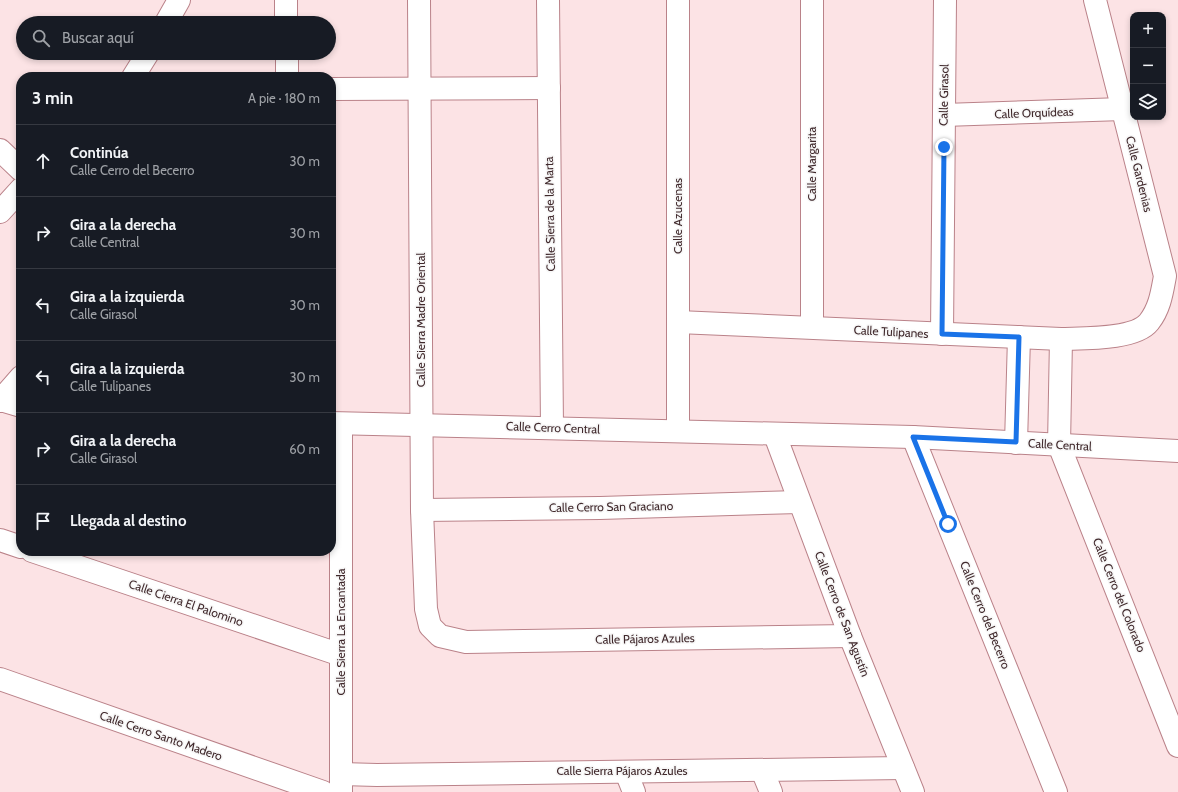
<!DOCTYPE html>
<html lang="es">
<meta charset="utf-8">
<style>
body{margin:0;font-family:Cabin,sans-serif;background:#20242c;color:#f1f3f6}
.controls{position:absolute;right:12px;top:12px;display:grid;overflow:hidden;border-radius:8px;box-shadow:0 2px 6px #0003}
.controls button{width:36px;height:36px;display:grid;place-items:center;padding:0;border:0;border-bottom:1px solid #363941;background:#171b24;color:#f1f3f6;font:20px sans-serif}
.stop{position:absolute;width:12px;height:12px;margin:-9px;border:3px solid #1a73e8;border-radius:50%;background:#fff}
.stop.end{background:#1a73e8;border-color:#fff;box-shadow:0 1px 4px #0008}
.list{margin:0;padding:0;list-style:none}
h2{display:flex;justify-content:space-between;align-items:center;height:52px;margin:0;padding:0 16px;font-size:17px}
h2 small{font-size:13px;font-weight:400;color:#9ea1a6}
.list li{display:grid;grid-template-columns:26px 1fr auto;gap:12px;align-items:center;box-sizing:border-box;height:72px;padding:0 16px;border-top:1px solid #363941}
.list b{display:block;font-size:15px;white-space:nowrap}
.list p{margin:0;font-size:13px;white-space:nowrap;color:#9ea1a6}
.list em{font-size:13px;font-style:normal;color:#9ea1a6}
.icon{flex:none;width:22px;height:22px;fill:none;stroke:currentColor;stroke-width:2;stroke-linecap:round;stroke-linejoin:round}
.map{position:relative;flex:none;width:1178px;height:792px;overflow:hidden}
.search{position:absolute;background:#171b24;box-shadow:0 2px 6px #0003;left:16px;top:16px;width:320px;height:44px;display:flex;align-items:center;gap:10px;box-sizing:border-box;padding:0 14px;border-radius:22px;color:#9ea1a6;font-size:15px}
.panel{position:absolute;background:#171b24;box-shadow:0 2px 6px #0003;left:16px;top:72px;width:320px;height:484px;border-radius:16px}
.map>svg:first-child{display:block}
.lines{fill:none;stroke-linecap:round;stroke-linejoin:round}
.minor-casing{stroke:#ba8289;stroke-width:24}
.minor{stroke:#fff;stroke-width:22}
.route{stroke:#1a73e8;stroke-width:5}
.labels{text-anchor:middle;stroke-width:3;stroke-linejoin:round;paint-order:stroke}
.street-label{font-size:12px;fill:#40292c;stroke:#f7f7f7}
</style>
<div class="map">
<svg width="1178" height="792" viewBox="0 0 1178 792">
<rect width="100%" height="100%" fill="#fce3e5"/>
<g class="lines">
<defs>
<g id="minor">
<path d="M286,0V23"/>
<path d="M419,0L422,510L426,609L430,626L440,636L466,642L850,636"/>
<path d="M548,0L552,428"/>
<path d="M678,0V431"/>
<path d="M166,23L179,0"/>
<path d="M287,53V77"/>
<path d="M133,77L148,53"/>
<path d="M331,89L549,88"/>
<path d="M944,115L1123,109"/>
<path d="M0,150L21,170"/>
<path d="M0,212L21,189"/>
<path d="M678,322L1061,339C1082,338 1135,340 1149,322C1160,308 1162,292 1165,276L1095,0"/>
<path d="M812,327V0"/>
<path d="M942,334L945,0"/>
<path d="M1061,339L1059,445L1178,746"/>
<path d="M1,400L21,406"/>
<path d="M0,401L21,377"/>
<path d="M331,423L913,437L1178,451"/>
<path d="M341,424V792"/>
<path d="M775,435L850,636L913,792"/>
<path d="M913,437L1056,792"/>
<path d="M1016,443L1019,337"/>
<path d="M422,510L600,508L799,502"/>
<path d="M0,540L21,547"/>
<path d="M32,551L341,655"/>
<path d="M0,679L323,792"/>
<path d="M762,770L771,792"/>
<path d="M626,772L634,792"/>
<path d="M341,774L377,775L903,768"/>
</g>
</defs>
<!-- minor casing -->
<use href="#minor" class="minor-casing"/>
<!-- minor -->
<use href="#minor" class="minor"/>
</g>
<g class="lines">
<!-- route -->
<path class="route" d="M944,147L942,334L1019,337L1016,442L913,437L948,524"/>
</g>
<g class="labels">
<!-- street labels -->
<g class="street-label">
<text transform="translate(944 95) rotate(-89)" y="4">Calle Girasol</text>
<text transform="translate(1034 113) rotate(-2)" y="4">Calle Orquídeas</text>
<text transform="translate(812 164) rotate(-90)" y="4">Calle Margarita</text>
<text transform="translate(1139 174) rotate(76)" y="4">Calle Gardenias</text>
<text transform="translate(550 214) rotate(-91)" y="4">Calle Sierra de la Marta</text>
<text transform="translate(678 216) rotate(-90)" y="4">Calle Azucenas</text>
<text transform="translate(421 320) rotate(-90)" y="4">Calle Sierra Madre Oriental</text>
<text transform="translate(891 332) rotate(3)" y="4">Calle Tulipanes</text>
<text transform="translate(553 428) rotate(2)" y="4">Calle Cerro Central</text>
<text transform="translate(1060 445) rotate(3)" y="4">Calle Central</text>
<text transform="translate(611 507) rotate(-1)" y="4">Calle Cerro San Graciano</text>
<text transform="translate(1119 595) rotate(68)" y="4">Calle Cerro del Colorado</text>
<text transform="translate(186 603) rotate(19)" y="4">Calle Cierra El Palomino</text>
<text transform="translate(842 614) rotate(69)" y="4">Calle Cerro de San Agustín</text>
<text transform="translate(985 615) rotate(68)" y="4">Calle Cerro del Becerro</text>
<text transform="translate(341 632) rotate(-90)" y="4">Calle Sierra La Encantada</text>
<text transform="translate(645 639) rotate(-1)" y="4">Calle Pájaros Azules</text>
<text transform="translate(161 736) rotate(19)" y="4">Calle Cerro Santo Madero</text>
<text x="622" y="775">Calle Sierra Pájaros Azules</text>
</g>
</g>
</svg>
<div class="controls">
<button>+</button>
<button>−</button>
<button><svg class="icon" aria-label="layers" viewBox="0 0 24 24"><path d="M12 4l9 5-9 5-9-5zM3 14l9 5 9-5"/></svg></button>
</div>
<div class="stop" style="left:948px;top:524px"></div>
<div class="stop end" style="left:944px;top:147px"></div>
<div class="search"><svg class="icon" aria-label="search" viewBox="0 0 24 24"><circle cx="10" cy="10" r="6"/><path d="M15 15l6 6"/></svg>Buscar aquí</div>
<section class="panel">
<h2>3 min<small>A pie · 180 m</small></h2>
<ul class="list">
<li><svg class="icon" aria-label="ahead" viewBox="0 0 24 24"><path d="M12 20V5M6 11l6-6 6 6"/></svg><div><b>Continúa</b><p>Calle Cerro del Becerro</p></div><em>30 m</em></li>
<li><svg class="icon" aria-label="right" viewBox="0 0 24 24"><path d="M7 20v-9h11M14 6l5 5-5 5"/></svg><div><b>Gira a la derecha</b><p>Calle Central</p></div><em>30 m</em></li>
<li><svg class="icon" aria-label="left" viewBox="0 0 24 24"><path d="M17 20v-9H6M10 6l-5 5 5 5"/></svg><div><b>Gira a la izquierda</b><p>Calle Girasol</p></div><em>30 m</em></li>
<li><svg class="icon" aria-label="left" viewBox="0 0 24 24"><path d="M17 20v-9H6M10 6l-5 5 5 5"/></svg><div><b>Gira a la izquierda</b><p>Calle Tulipanes</p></div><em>30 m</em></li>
<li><svg class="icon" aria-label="right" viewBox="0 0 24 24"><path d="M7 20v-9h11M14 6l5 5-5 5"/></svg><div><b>Gira a la derecha</b><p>Calle Girasol</p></div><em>60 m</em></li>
<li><svg class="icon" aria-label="arrive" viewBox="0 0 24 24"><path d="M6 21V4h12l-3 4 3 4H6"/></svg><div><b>Llegada al destino</b></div></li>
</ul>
</section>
</div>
